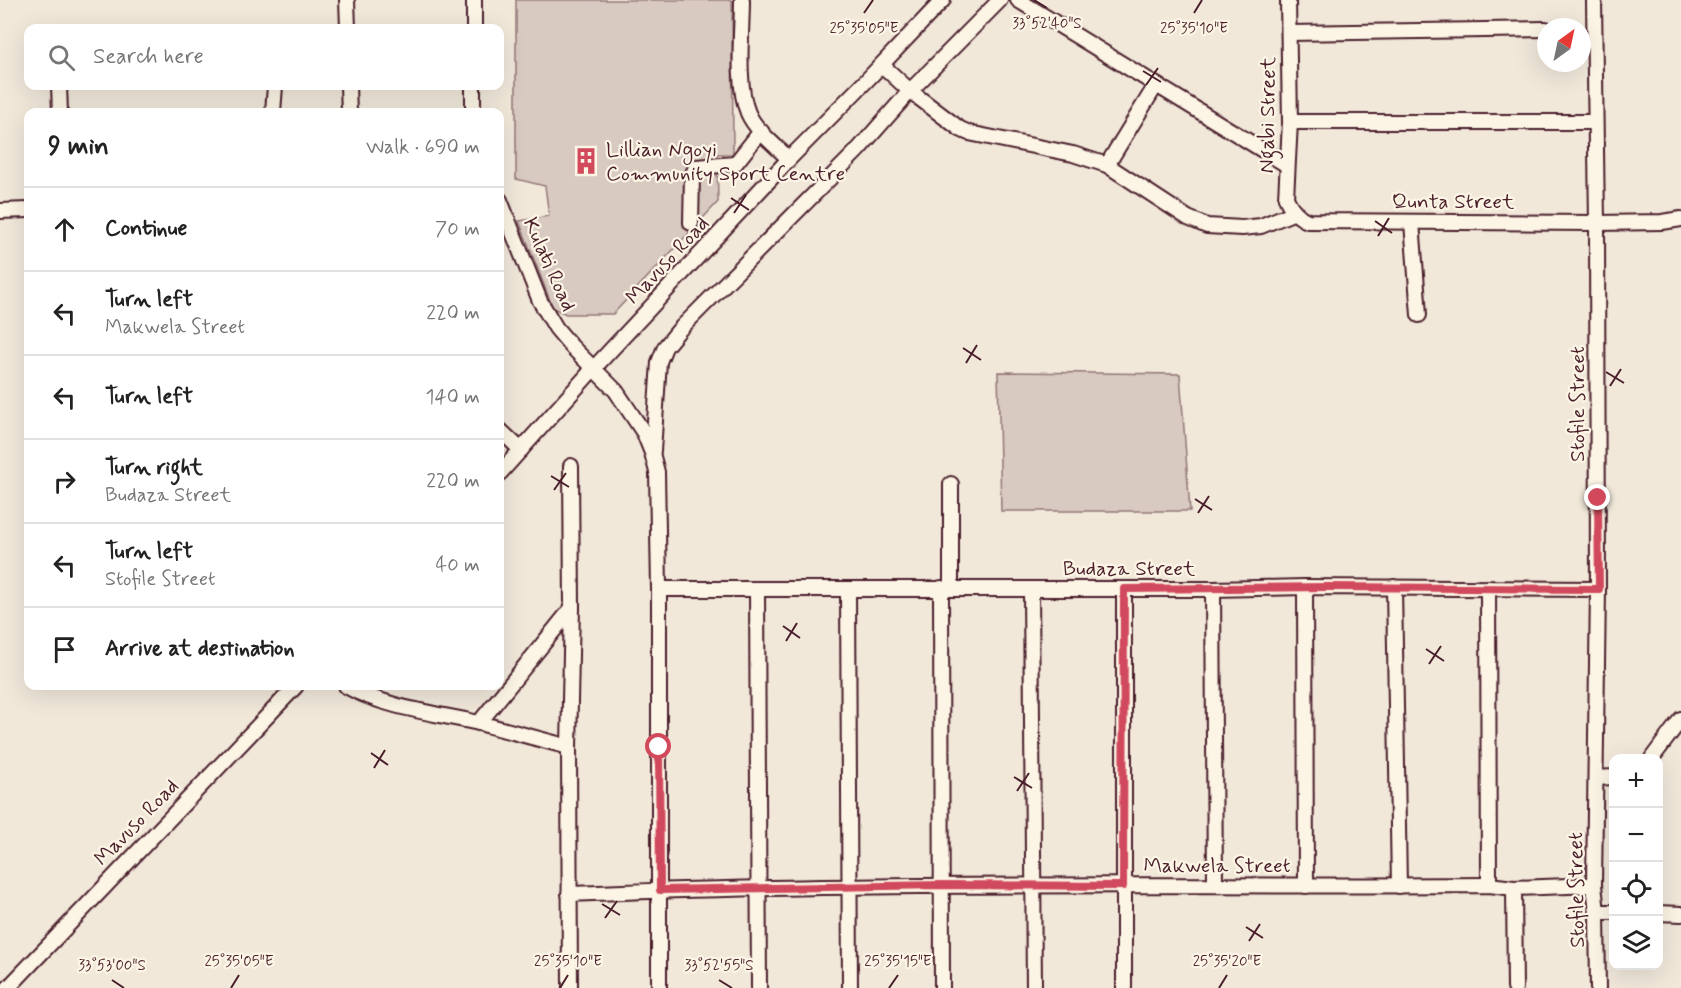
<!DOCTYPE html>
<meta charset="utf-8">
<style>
body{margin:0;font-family:Mynerve,sans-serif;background:#f6f6f6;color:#222}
.controls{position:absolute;right:18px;bottom:18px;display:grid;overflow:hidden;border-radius:12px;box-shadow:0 6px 24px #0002}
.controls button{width:54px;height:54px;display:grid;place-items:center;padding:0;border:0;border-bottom:2px solid #e0e0e0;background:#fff;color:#222;font:30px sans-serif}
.compass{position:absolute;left:1537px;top:18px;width:54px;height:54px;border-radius:50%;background:#fff;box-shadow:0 6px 24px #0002;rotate:33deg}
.stop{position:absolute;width:18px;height:18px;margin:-14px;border:4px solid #d1495b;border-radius:50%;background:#fff}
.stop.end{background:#d1495b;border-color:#fff;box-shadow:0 2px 6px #0008}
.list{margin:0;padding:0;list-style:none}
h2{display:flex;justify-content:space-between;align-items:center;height:78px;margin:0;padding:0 24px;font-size:26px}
h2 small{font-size:20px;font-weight:400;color:#767676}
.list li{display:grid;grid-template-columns:39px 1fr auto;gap:18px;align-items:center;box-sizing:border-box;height:84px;padding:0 24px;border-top:2px solid #e0e0e0}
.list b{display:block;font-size:22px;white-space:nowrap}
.list p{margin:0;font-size:20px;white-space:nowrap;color:#767676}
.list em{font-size:20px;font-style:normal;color:#767676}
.icon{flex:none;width:33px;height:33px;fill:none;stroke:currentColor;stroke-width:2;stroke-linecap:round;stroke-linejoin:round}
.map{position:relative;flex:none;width:1681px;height:988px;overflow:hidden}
.search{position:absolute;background:#fff;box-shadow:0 6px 24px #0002;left:24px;top:24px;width:480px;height:66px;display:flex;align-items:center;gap:15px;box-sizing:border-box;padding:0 21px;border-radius:12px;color:#767676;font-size:22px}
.panel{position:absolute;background:#fff;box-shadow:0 6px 24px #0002;left:24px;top:108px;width:480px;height:582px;border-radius:12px}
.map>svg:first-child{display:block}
.green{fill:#d8cac0;stroke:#917476;stroke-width:1.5}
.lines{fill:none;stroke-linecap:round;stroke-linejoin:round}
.minor-casing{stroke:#4a1f2b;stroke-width:18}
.minor{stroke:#fcf5e5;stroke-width:14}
.route{stroke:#d1495b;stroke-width:8}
.ticks{fill:none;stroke:#4a1f2b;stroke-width:2}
.labels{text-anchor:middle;stroke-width:4.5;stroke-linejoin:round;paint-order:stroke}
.street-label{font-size:21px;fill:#4a1f2b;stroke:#fcf5e5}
.poi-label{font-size:21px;fill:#4a1f2b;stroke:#fcf5e5;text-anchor:start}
.ticks-label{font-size:15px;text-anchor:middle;fill:#4a1f2b;stroke:#fcf5e5;stroke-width:4.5;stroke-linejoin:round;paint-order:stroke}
</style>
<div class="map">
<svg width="1681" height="988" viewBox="0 0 1681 988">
<rect width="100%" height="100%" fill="#f1e8da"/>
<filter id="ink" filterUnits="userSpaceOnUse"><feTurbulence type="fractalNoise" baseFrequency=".0167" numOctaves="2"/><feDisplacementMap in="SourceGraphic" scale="12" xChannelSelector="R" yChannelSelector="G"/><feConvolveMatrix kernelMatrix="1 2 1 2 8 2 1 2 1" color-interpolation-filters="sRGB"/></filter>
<g filter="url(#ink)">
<!-- green -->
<g class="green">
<path d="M516,0H732L733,154H717L718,202L613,314H566L553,308L519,221L549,216L545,186L516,179Z"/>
<path d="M998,372L1180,374L1190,511H1001Z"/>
</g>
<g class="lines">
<defs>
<g id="minor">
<path d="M347,0L348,28"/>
<path d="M742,0C742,31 736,85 748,113C756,131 775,145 789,159"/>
<path d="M1018,0L1287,165"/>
<path d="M1288,0L1290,122L1286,198C1291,209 1297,217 1308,221L1597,223L1662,222L1681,219"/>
<path d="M1594,0L1597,223L1598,589L1594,885L1597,912L1598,988"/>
<path d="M474,28V0"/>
<path d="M1289,33L1546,29"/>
<path d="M882,65L910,91L960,129L969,133L1073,154L1107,165L1188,218L1207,226L1242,228L1261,226L1295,212"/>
<path d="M59,86L60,112"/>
<path d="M348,86L349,112"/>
<path d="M273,112L275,86"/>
<path d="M473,112V86"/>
<path d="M1290,122H1595"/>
<path d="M1107,165L1156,85"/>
<path d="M500,200L540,301L556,328L572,347L616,391L644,433L652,453L657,472L659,589V988"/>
<path d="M0,211L28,210"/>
<path d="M1412,222L1419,315"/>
<path d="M691,223L692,176L696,167L735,164L761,131"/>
<path d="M500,430L521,450"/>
<path d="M653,451L659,362L665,347L679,330L857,151L910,91L1000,0"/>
<path d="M500,473L594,368L789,159L867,80L943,0"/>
<path d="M951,484V588"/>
<path d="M1305,587L1306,886"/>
<path d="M1394,587L1399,886"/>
<path d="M941,588L942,988"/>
<path d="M1488,588L1489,885"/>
<path d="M659,589H1213L1305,587L1598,589"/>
<path d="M1031,589L1034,988"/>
<path d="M1213,589L1215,885"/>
<path d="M757,590L759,988"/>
<path d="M848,590L850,988"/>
<path d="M346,686C386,708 435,713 479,723C509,731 539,739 569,747"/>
<path d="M479,723L572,608"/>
<path d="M1652,758L1681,719"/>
<path d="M1596,778L1614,777"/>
<path d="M1514,888L1515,988"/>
<path d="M569,894C876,881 1182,887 1489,885L1514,888L1594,885"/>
<path d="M1597,912H1614"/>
<path d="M1658,913L1681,914"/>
<path d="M8,988L296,686"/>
<path d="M570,988L569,747L572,608L571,466"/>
<path d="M1124,988V589"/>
</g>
</defs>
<!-- minor casing -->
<use href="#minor" class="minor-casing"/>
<!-- minor -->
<use href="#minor" class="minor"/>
</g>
</g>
<g class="lines" filter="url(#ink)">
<!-- route -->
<path class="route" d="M659,747L660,890L942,885L1123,886L1124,589L1327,587L1599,589L1598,498"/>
</g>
<!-- ticks -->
<path class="ticks" d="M1034,0L1047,8M864,13L873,0M1194,13L1202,0M1143,71L1161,82M1146,85L1158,68M731,198L749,210M734,213L746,195M1375,221L1392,233M1378,236L1389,218M963,348L981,360M966,363L977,345M1606,372L1624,383M1610,386L1621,369M551,476L569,487M554,490L566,473M1195,499L1212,510M1198,513L1209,496M783,626L800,638M786,641L797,623M1426,649L1444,661M1429,664L1441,646M371,753L388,765M374,768L385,750M1014,777L1032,788M1017,791L1029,773M602,904L620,915M605,918L617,901M1246,927L1263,938M1249,941L1260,924M112,980L124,988M719,980L732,988M231,988L239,975M560,988L568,975M889,988L898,975M1219,988L1227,975"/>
<!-- icons -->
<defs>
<symbol id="building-bare" viewBox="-9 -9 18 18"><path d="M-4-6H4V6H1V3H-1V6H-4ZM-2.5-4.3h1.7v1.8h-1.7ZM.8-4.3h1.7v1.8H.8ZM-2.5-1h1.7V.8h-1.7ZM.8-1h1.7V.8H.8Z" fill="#d1495b" stroke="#fcf5e5" stroke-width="2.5" paint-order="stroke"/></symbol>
</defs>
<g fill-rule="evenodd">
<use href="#building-bare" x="567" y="142" width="38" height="38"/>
</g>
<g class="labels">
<!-- street labels -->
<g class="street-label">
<text transform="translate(1267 115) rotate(-89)" y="7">Ngabi Street</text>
<text x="1453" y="208">Qunta Street</text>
<text transform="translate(667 260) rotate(-47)" y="7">Mavuso Road</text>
<text transform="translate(550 264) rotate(66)" y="7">Kulati Road</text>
<text transform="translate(1577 404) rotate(-90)" y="7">Stofile Street</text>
<text x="1129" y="575">Budaza Street</text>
<text transform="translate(136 822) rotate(-46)" y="7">Mavuso Road</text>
<text x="1217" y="872">Makwela Street</text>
<text transform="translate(1576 890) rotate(-91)" y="7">Stofile Street</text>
</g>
<!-- poi labels -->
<g class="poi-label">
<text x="606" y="156">Lillian Ngoyi<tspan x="606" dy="24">Community Sport Centre</tspan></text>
</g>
</g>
<g class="ticks-label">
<text x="1047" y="28">33°52'40"S</text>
<text x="864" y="33">25°35'05"E</text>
<text x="1194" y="33">25°35'10"E</text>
<text x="239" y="966">25°35'05"E</text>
<text x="568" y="966">25°35'10"E</text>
<text x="898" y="966">25°35'15"E</text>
<text x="1227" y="966">25°35'20"E</text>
<text x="112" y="970">33°53'00"S</text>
<text x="719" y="970">33°52'55"S</text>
</g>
</svg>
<div class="controls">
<button>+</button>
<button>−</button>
<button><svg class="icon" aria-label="locate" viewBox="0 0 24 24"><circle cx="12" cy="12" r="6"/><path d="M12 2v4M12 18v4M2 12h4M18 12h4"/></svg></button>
<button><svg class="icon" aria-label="layers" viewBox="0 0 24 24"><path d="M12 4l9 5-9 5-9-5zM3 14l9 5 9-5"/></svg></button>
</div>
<svg class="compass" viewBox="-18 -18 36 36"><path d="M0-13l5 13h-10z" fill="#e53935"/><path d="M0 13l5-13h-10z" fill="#767676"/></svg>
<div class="stop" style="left:659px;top:747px"></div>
<div class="stop end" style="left:1598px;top:498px"></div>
<div class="search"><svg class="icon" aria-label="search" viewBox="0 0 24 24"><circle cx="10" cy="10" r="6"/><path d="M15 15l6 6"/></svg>Search here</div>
<section class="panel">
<h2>9 min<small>Walk · 690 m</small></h2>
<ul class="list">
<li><svg class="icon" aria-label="ahead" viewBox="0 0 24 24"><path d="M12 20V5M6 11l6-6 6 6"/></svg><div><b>Continue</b></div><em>70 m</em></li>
<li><svg class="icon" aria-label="left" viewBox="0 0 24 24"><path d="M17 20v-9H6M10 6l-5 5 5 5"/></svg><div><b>Turn left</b><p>Makwela Street</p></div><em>220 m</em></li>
<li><svg class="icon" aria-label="left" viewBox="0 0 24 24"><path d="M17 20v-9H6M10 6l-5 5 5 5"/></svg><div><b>Turn left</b></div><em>140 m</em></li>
<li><svg class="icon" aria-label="right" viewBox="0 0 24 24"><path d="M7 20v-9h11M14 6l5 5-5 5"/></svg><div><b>Turn right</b><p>Budaza Street</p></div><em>220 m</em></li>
<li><svg class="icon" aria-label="left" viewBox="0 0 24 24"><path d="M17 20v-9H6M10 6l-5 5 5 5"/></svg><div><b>Turn left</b><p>Stofile Street</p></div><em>40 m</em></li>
<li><svg class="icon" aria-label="arrive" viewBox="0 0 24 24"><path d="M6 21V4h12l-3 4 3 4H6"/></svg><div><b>Arrive at destination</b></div></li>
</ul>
</section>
</div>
